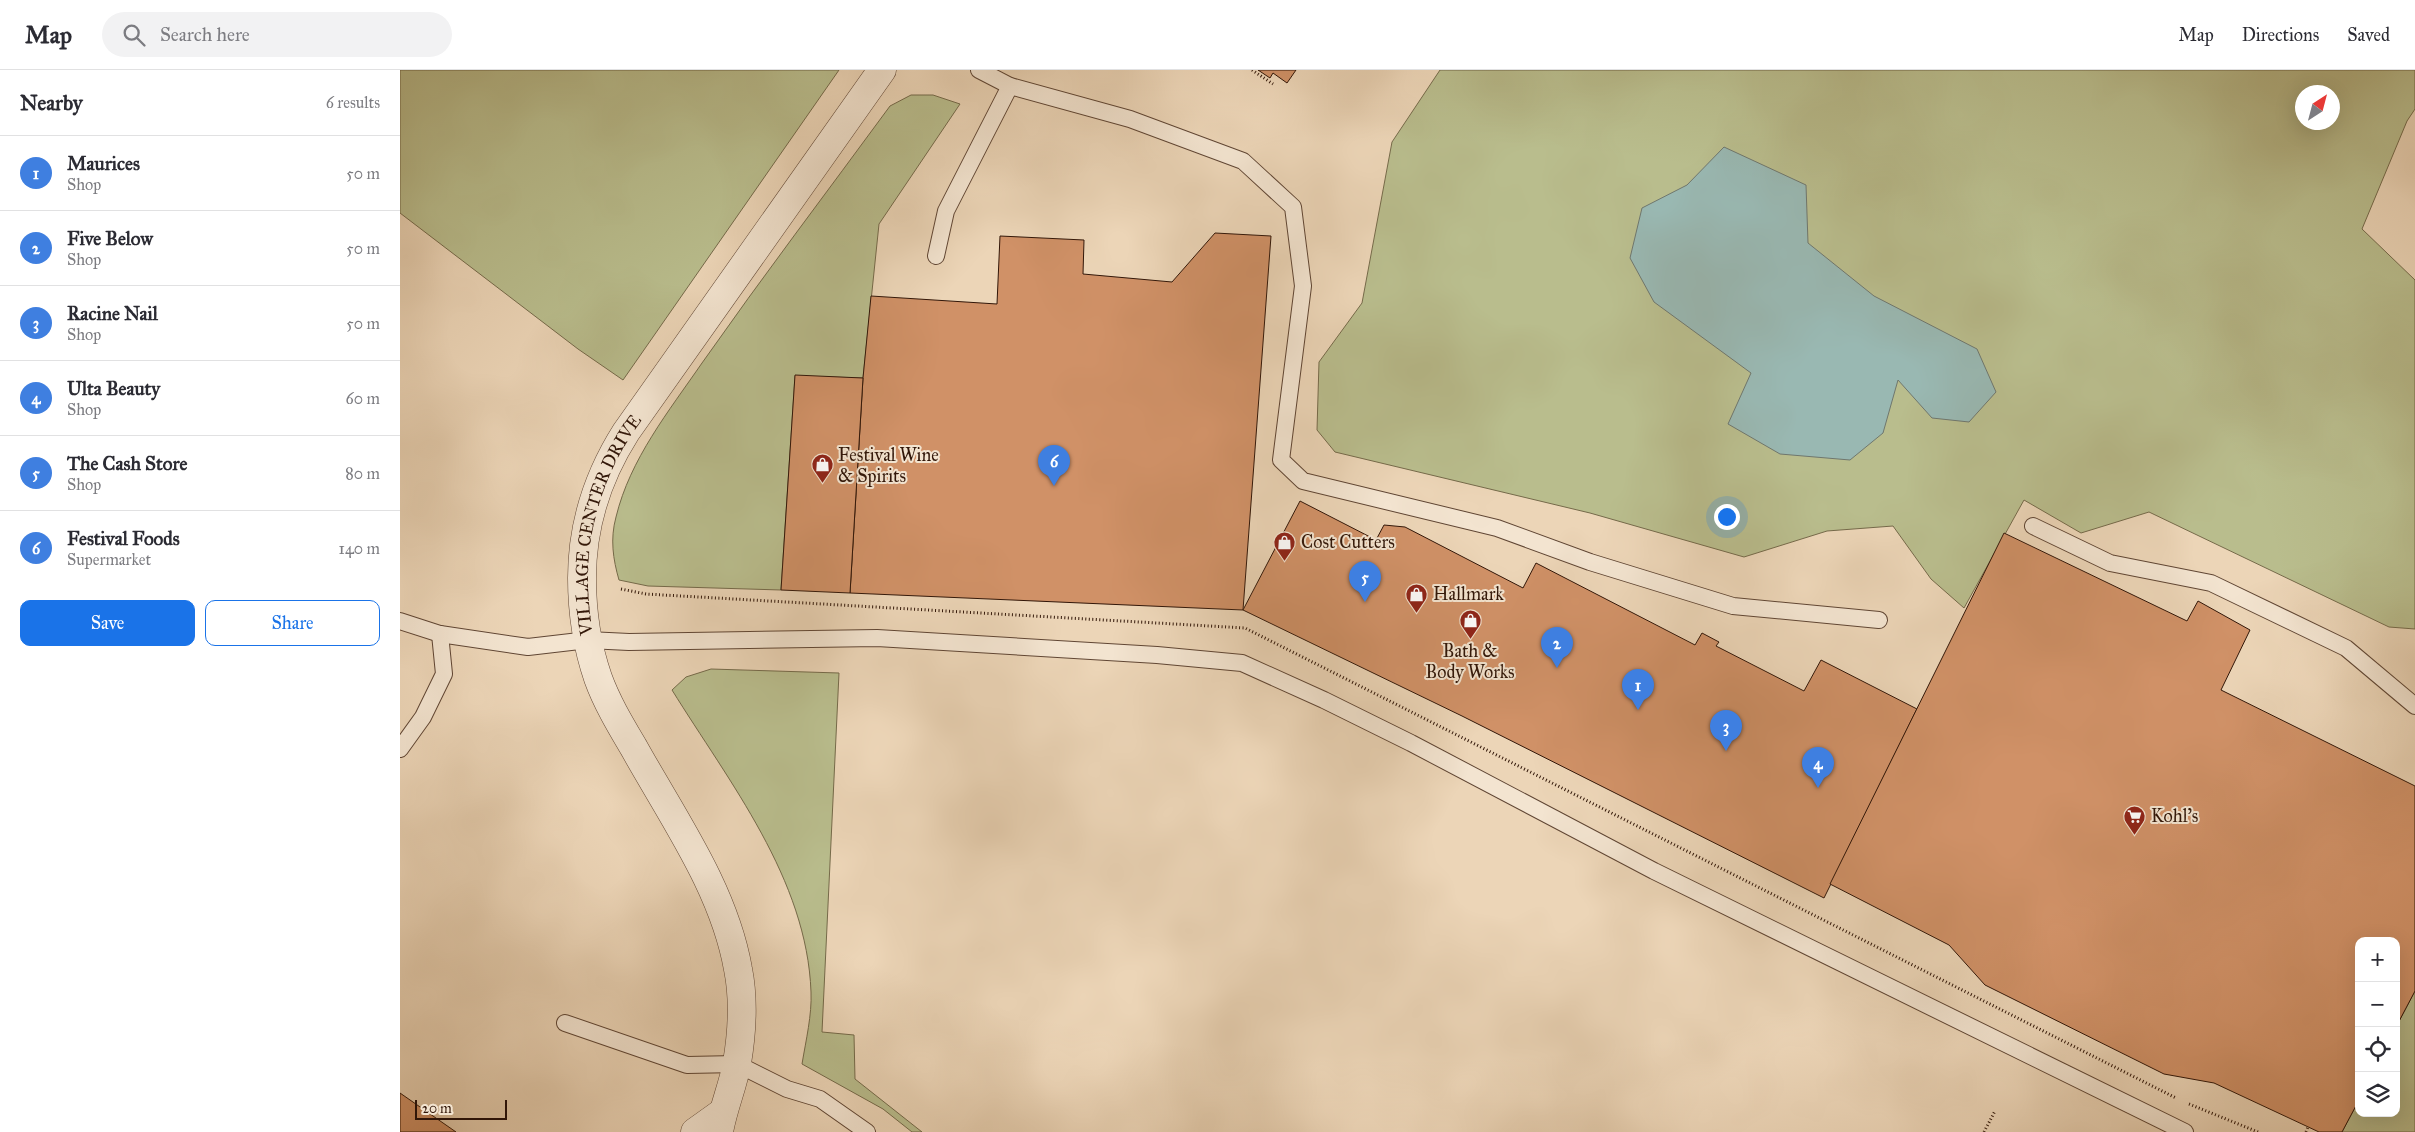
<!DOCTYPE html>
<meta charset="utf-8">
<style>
body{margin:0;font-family:"IM FELL Great Primer",serif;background:#f2f2f3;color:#2b2b33}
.controls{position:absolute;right:15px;bottom:15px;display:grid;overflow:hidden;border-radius:10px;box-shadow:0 5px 20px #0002}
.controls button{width:45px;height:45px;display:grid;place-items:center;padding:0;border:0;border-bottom:1px solid #e1e1e2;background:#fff;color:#2b2b33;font:25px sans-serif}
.compass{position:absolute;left:1895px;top:15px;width:45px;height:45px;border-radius:50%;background:#fff;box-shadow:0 5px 20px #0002;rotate:36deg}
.scale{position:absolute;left:15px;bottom:12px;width:92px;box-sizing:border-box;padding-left:5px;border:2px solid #311608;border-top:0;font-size:14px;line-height:18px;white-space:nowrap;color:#311608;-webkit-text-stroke:4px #f3e4d0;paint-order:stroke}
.you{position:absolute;left:1326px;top:446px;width:18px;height:18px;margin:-12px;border:4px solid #fff;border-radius:50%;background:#1a73e8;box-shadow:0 0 0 8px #1a73e833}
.badge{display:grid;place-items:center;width:32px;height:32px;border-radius:50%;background:#1a73e8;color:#fff;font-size:16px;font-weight:700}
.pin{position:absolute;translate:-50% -41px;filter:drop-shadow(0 1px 2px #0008)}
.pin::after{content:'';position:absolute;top:26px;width:18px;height:15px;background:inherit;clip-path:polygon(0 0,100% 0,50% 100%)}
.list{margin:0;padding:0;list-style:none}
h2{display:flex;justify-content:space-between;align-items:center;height:65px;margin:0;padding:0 20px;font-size:21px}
h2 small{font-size:16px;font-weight:400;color:#7c7c81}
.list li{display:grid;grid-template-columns:32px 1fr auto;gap:15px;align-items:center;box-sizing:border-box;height:75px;padding:0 20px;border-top:1px solid #e1e1e2}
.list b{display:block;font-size:19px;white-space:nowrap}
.list p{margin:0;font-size:16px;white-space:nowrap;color:#7c7c81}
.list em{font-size:16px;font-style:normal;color:#7c7c81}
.actions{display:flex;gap:10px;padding:15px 20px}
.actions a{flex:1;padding:11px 0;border:1px solid #1a73e8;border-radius:10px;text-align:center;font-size:18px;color:#1a73e8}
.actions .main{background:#1a73e8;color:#fff}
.icon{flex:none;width:28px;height:28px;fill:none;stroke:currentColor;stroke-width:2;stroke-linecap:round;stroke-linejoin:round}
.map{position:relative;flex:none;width:2015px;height:1062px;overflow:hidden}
header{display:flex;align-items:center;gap:30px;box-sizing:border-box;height:70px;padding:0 25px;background:#fff;border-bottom:1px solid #e1e1e2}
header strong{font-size:24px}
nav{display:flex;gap:28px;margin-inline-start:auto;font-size:18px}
.search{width:350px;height:45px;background:#f2f2f3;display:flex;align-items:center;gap:12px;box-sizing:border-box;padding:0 18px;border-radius:28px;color:#7c7c81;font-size:19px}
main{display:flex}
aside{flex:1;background:#fff}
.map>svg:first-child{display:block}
.green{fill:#b9bd8d;stroke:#756a4a;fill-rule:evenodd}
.water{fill:#99b8b2;stroke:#6f776e}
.building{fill:#d09167;stroke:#311608}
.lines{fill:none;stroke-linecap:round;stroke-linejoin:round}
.lane-casing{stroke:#604634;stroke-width:18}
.street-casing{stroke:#604634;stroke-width:29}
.path{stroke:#311608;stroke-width:3;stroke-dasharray:1 2.5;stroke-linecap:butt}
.lane{stroke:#f3e4d0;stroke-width:16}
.street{stroke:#f3e4d0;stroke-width:28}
.labels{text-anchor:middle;stroke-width:4;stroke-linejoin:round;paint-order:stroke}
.poi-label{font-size:18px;fill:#311608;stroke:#f3e4d0;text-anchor:start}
.street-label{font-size:18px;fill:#311608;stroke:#f3e4d0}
</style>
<header>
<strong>Map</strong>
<div class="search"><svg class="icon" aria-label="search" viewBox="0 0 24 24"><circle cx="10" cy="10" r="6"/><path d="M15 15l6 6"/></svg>Search here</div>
<nav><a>Map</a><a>Directions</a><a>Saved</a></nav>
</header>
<main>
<aside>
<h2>Nearby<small>6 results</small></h2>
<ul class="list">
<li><span class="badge" style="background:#3f7fe0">1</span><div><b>Maurices</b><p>Shop</p></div><em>50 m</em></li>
<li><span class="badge" style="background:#3f7fe0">2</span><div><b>Five Below</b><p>Shop</p></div><em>50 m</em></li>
<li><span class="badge" style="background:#3f7fe0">3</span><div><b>Racine Nail</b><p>Shop</p></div><em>50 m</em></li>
<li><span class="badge" style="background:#3f7fe0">4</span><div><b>Ulta Beauty</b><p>Shop</p></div><em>60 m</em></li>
<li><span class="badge" style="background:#3f7fe0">5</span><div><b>The Cash Store</b><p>Shop</p></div><em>80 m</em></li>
<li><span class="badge" style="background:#3f7fe0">6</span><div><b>Festival Foods</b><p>Supermarket</p></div><em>140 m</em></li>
</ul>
<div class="actions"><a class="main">Save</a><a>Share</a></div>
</aside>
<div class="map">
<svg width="2015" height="1062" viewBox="0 0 2015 1062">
<rect width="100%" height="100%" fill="#ecd5b7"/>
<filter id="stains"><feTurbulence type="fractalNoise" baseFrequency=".004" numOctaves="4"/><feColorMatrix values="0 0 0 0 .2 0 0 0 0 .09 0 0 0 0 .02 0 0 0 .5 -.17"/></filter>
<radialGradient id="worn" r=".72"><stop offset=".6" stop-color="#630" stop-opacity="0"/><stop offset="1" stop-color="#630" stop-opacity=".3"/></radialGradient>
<!-- green -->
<g class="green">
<path d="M0,0H439L223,310L178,279L0,143Z"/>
<path d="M1040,0H2015V39L2007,51L1962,159L2015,210V559L1989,557L1749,442L1681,463L1624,430L1564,538L1531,509L1493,456L1427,461L1344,487L1190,443L935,382L917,360L919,292L962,233L992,72ZM1902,22H1932V52H1902Z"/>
<path d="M511,25H533L560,34L479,154L463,308L395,306L381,520L248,516L219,510C213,489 210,469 216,447C230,389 269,341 302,293C363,206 427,122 490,36Z"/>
<path d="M311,599L439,603L422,962L454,965L455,1009L522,1062H512L483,1039L402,994C406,970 412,945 411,922C407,809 329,712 272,620L286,607Z"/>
<path d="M2015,921V1062H1942L1959,1030V1043H1996V957Z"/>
</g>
<!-- water -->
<path class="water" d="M1324,77L1406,115L1408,173L1474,226L1577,279L1596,322L1569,352L1532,348L1498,310L1483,363L1450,390L1380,384L1328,354L1351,303L1254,232L1230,188L1242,138L1287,115Z"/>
<!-- building -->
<g class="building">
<path d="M858,0H896L887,13L873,3L870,8Z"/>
<path d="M815,163L871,166L843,540L450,523L463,308L471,226L597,234L600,166L684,170L683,204L772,212Z"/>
<path d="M395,305L463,308L450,523L381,520Z"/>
<path d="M900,431L976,470L984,455L1005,457L1123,518L1136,493L1295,575L1302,563L1319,572L1316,576L1404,621L1421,590L1517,639L1424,828L1062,646L843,540Z"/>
<path d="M1604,463L1787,551L1798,531L1850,560L1821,620L2015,716V921L1996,957V871H1959V1030L1942,1062H1919L1814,1013L1764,1004L1585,915L1549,875L1430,814Z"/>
<path d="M0,1023L56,1062H0Z"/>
</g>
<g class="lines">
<defs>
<g id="lane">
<path d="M579,0L610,16L730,49L843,91L893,137L903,216L881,390L903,411L1097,458L1190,492L1333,536L1479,550"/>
<path d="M536,186L546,141L610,16"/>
<path d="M1633,456L1710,493L1811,513L1946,578L2015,636"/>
<path d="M0,551L40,564L128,577L188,570L229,572L477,568L757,585L842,593L924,630L1011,673L1254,801L1785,1062"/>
<path d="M0,679L23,647L44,604L40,564"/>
<path d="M165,953L287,995L337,994L387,1019L420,1029L467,1062"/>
</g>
<g id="street">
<path d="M295,1062L323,1042"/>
<path id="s1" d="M319,1062C323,1038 333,1016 337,993C342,963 344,929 338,899C324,819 273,748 234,678C221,656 207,633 198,608C187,576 182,542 182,508C182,456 198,406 226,362L482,0"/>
</g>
</defs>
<!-- lane casing -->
<use href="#lane" class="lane-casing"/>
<!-- street casing -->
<use href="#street" class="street-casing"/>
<!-- path -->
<g class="path">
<path d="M852,0L873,14"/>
<path d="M221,519L246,524L845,558L1776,1028"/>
<path d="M1789,1034L1858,1062"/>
<path d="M1584,1062L1595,1041"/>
<path d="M1906,1062L1908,1057"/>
</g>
<!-- lane -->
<use href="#lane" class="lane"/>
<!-- street -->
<use href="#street" class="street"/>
</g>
<!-- icons -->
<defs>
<symbol id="shop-pin" viewBox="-11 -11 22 30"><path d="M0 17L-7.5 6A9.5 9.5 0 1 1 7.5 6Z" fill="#8f2418" stroke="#f3e4d0"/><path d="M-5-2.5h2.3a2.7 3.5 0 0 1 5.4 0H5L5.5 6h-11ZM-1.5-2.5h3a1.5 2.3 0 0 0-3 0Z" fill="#fff"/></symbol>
<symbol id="supermarket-pin" viewBox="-11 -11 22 30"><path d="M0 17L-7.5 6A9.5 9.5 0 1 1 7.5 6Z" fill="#8f2418" stroke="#f3e4d0"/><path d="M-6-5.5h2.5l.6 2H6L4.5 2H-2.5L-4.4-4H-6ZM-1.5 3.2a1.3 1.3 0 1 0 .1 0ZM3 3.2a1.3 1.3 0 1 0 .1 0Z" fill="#fff"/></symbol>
</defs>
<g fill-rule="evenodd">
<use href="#shop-pin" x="410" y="382" width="25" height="34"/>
<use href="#shop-pin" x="872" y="460" width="25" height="34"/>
<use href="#shop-pin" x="1004" y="512" width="25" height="34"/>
<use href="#shop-pin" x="1058" y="538" width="25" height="34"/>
<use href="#supermarket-pin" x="1722" y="734" width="25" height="34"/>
</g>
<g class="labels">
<!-- poi labels -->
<g class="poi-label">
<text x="438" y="391">Festival Wine<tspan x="438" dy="21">&amp; Spirits</tspan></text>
<text x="901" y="478">Cost Cutters</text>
<text x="1033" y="530">Hallmark</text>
<text x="1070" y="587" text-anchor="middle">Bath &amp;<tspan x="1070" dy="21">Body Works</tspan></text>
<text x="1751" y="752">Kohl's</text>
</g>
<!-- street labels -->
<g class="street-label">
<text dy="6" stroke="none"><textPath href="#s1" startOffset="650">VILLAGE CENTER DRIVE</textPath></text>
</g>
</g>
<rect width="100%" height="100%" filter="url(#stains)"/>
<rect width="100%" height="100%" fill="url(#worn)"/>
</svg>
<div class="controls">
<button>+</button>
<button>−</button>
<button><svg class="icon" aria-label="locate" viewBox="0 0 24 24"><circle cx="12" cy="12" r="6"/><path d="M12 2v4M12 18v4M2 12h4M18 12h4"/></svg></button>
<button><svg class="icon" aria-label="layers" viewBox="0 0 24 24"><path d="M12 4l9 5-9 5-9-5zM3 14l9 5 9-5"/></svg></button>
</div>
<svg class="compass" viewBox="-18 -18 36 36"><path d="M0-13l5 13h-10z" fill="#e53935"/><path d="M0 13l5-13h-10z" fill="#7c7c81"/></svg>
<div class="scale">20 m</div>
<div class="you"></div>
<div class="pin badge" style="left:1238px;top:640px;background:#3f7fe0">1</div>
<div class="pin badge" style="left:1157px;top:598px;background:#3f7fe0">2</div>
<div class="pin badge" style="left:1326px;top:681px;background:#3f7fe0">3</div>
<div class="pin badge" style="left:1418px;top:718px;background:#3f7fe0">4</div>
<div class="pin badge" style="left:965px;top:532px;background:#3f7fe0">5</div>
<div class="pin badge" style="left:654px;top:416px;background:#3f7fe0">6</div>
</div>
</main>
